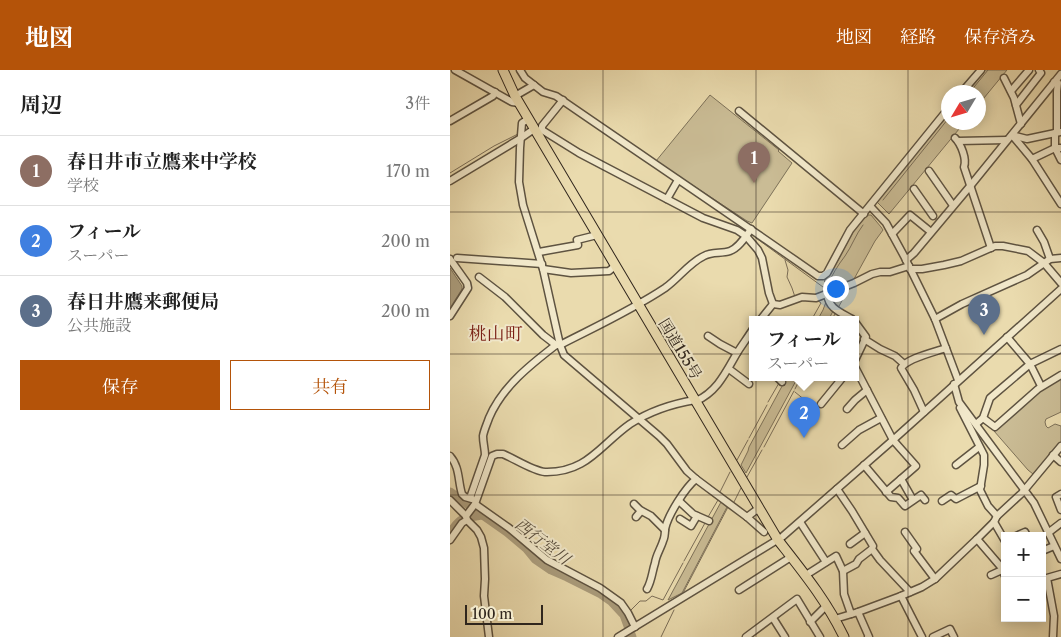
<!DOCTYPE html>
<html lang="ja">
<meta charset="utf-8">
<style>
body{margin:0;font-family:"Libre Caslon Text","Noto Serif JP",serif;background:#f6f6f6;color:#222}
.controls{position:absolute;right:15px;bottom:15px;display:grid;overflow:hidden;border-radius:0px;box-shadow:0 2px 12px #0003}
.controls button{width:45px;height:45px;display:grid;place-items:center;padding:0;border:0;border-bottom:1px solid #e0e0e0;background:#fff;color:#222;font:25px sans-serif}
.compass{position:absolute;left:491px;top:15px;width:45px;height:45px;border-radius:50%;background:#fff;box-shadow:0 2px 12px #0003;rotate:232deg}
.scale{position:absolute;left:15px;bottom:12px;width:78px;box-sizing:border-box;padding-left:5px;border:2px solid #30261d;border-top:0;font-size:14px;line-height:18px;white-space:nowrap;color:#30261d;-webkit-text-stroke:4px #f1e8ca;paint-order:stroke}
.you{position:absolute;left:385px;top:218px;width:18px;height:18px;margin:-12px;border:4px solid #fff;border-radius:50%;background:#1a73e8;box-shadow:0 0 0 8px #1a73e833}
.badge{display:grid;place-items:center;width:32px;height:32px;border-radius:50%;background:#b45309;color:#fff;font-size:16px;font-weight:700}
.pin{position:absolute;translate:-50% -41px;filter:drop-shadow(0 1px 2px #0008)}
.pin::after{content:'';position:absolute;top:26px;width:18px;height:15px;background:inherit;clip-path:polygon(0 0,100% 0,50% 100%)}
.popup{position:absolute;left:299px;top:246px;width:110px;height:65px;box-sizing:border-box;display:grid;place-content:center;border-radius:0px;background:#fff;filter:drop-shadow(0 1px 4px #0005);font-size:16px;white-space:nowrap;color:#767676}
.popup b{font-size:19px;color:#222}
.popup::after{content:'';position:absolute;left:50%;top:100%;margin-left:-10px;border:10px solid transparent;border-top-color:#fff}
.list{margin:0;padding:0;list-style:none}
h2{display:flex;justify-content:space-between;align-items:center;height:65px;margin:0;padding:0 20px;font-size:21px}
h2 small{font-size:16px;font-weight:400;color:#767676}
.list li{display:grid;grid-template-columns:32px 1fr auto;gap:15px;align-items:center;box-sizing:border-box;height:70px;padding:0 20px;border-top:1px solid #e0e0e0}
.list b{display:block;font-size:19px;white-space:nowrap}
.list p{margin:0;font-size:16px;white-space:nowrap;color:#767676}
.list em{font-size:16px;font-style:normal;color:#767676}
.actions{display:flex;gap:10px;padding:15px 20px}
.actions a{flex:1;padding:11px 0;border:1px solid #b45309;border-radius:0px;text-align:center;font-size:18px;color:#b45309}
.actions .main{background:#b45309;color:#fff}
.map{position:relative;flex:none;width:611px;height:567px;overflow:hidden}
header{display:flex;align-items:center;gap:30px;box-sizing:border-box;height:70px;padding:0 25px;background:#b45309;color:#fff}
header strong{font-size:24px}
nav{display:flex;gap:28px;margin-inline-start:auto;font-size:18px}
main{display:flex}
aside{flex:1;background:#fff}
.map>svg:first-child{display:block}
.green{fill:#cabc95;stroke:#7d7159}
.water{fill:#ab9d7d;stroke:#7a6d57}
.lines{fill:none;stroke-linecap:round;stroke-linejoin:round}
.stream{stroke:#7a6d57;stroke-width:1}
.river{stroke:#ab9d7d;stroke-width:9}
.minor-casing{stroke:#5e5341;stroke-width:9}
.highway-casing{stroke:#30261d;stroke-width:11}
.minor{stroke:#f1e8ca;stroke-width:6}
.highway{stroke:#eadbae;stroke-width:9}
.grid{fill:none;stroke:#30261d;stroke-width:1;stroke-opacity:0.55}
.labels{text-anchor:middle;stroke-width:4;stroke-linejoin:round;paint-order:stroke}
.street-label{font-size:15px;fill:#30261d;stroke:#f1e8ca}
.water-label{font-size:16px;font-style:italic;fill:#554a3a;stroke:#f1e8ca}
.quarter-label{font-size:18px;fill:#7a1f14;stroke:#f1e8ca}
</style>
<header>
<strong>地図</strong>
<nav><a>地図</a><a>経路</a><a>保存済み</a></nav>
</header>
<main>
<aside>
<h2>周辺<small>3件</small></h2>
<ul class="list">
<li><span class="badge" style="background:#8d6e63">1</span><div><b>春日井市立鷹来中学校</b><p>学校</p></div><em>170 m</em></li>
<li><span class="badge" style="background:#3f7fe0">2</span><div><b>フィール</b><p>スーパー</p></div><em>200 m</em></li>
<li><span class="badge" style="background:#5c6f8a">3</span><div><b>春日井鷹来郵便局</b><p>公共施設</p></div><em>200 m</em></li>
</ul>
<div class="actions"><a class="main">保存</a><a>共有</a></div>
</aside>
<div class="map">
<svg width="611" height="567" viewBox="0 0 611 567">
<rect width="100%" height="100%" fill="#eadbae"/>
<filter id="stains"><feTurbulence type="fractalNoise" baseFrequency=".004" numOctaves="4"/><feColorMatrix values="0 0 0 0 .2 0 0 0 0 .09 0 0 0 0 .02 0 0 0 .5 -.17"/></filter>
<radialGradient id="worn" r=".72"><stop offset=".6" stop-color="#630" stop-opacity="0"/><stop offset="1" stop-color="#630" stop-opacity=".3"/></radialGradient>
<!-- green -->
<g class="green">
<path d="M534,0H557L529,34L528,22H516Z"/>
<path d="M260,25L329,80L328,81L342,93L302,153L297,151L206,91Z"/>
<path d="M498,44V52L514,53L439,144L427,132Z"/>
<path d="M418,145H421L431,157L433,160L425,171L388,238L383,241L379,249H368L373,240L381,218L374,211L380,205L403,162L411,151H412Z"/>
<path d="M337,307H348L296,403L291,395L298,381L299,377Z"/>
<path d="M611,307V342L596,349L595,352L596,356L598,358L605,354L611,356V372L583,404L578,400L544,361L545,359L588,320Z"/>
<path d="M271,432L277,437L232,523L218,530Z"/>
</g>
<!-- water -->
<path class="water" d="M0,198L12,216V219L0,238Z"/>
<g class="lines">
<!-- stream -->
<g class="stream">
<path d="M520,22L538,0"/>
<path d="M0,103L44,76L68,64"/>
<path d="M433,130L498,49"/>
<path d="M306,168L373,217L377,216C382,205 388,195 395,186C402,176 406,164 413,155"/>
<path d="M335,190L338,200L337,207L342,218L345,227"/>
<path d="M362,249L371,233L367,230"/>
<path d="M382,249L385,244"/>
<path d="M345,319L351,307"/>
<path d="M345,322L356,331L365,336L368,335"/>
<path d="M318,332L329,313"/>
<path d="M299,368L317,335"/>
<path d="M314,377L344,321"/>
<path d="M287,390L298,370"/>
<path d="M297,407L312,380"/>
<path d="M271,424L270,422L280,402"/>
<path d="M284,432L291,418"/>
<path d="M258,447L268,430"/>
<path d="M234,491L255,453"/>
<path d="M233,523L278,437"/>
<path d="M181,540L190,531H196L202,526L213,530L233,493"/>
<path d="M211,567L224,540"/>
</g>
<!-- river -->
<g class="river">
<path d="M0,422L57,462L76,478L85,489L101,500L117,507L151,524L161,531L174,545L182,567"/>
<path d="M0,463C11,447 14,448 32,445"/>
</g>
<defs>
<g id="minor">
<path d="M5,0L62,32L69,33"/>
<path d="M70,0L75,8L93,22L106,26C193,86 281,145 368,206H373L377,203L400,160L498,39"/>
<path d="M554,8L564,28L571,54"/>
<path d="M604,12L608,13L607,21V62"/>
<path d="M561,21L579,0"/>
<path d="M512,22L531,0"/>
<path d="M65,26L84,15"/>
<path d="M566,35L591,3L589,0"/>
<path d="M289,41L414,144"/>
<path d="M78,49L72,53L70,78L69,112L73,135L93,199L110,275L114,285L209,366L217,374L237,401L246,409L297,447L309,438"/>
<path d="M0,51L43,26L45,22"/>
<path d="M92,60V56L113,30"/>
<path d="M605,63V78H611"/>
<path d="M87,64L92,60L129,83L253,148L287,160L296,166L308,180L312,188L319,223L323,234"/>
<path d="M562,65L582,89L611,134"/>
<path d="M562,65L577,69L610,62"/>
<path d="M505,68C511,74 517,89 514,97L541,178"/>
<path d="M508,71L557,70"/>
<path d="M582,89L605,78L611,90"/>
<path d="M479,101L502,134"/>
<path d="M0,111L71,68L84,59"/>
<path d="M464,119L483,146"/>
<path d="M217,129L228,110"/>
<path d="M420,136L436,153L454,186L485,249L508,310"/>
<path d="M587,160L594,172L600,189"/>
<path d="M442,164L460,145L481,162"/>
<path d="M89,182L128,175L127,170L147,165"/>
<path d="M7,188L92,194"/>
<path d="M0,189L17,213L18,218L0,246"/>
<path d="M456,190L464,183L521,115L611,4"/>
<path d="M93,199L121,203L159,201L165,196"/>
<path d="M460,199H472L494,195L511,191L545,176H553L578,181L594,193L611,213"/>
<path d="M29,207L55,227L93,265L106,275"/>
<path d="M377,224C379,239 390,242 402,249"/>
<path d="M311,249L323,234L330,235L352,227L366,228L404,213L422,204L430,202H440L459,196"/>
<path d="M485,249L512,234L577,205L600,189L611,188"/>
<path d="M405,252L416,267L405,290"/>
<path d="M258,266L270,274L287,283"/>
<path d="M557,267L580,294L591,316"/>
<path d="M414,269L430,279L445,286L454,294"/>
<path d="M405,297L443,370L466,396L436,422"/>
<path d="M279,299L299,314"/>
<path d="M327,307L332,312"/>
<path d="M504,314L509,332L584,433L611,489"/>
<path d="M246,331C267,322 276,302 287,283C292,275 298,267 303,259"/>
<path d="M371,334L393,307"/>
<path d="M510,338L534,385V395L530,420L538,436L547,446"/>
<path d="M397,339L405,330L417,320"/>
<path d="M474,342L464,320L451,298C457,288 485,282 496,278"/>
<path d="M533,348L545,357L588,319L611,305"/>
<path d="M526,354L533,348L540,328L580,294L611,279"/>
<path d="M392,375L409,360L431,348"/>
<path d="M603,385L611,392"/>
<path d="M0,386C10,397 8,412 12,424L15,427L22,429"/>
<path d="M414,395L441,427L448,428L455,436L471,425L475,430"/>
<path d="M506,395L529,377"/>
<path d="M451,409L463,430"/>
<path d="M387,419L402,441L423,476L422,479L430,490L460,522"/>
<path d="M611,424L606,427L611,440"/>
<path d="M20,428L35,385C35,379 33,373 33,366C34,360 37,354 39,348C52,317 80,295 106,275H110C145,257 182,240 215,218C229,208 239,193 254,186C262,181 271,184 280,181C289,178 296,166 301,159"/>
<path d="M0,430L16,446L17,450L27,460L31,467L34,478L35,509L34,526L39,567"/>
<path d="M229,431L243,444L259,451"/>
<path d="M492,431L501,425L506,429L531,416"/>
<path d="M25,434L59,458L97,490L150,518L171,533L178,543L185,557"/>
<path d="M184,434L190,440L201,446L215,460"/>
<path d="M16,446L25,434L42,386L47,384H53C65,389 83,401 95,402C137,403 150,375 180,354C200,341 221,334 245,330"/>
<path d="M186,447L191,441"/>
<path d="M297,447L314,462"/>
<path d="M230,449L241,456L247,446"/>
<path d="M350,452L376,492"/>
<path d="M544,452L555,471"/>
<path d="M455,462L467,479L464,481L485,509"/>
<path d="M598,463L611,453"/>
<path d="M566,466L575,462L577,466"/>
<path d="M527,469L551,497L555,506"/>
<path d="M0,470L12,453L17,450"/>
<path d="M400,474L415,463"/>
<path d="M592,481L604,476"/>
<path d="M393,501L406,494L409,489L422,479"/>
<path d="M356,505L386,486L393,501L394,524L401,544"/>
<path d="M541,505L552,500"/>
<path d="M197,519C202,510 202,502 205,493C206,485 211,478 213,471C215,467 215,463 215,459C218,445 235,418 246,409"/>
<path d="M289,520L341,487"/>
<path d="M451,526L472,567"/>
<path d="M408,542L419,567H418"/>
<path d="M323,548L335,567"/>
<path d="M385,549L408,542L451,526L472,517L485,509L527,469L544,452L547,446L572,423L611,376"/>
<path d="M360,552L377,535"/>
<path d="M168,567L332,467L443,370L611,219"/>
<path d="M296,567L347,529L370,567"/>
<path d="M483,567L500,559L504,567"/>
<path d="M603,567L604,546L597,508L611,504"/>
</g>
<path id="highway" d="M53,0L65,26L328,470C353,502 376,530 394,567"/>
</defs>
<!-- minor casing -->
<use href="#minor" class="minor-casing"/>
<!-- highway casing -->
<use href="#highway" class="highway-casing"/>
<!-- minor -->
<use href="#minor" class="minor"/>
<!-- highway -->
<use href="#highway" class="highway"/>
</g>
<!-- grid -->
<path class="grid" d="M153,0V567M306,0V567M458,0V567M0,142H611M0,284H611M0,425H611"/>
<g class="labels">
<!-- street labels -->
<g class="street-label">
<text transform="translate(230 279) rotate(59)" y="5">国道155号</text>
</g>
<!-- water labels -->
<g class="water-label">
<text transform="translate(93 471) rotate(38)" y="6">西行堂川</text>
</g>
<!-- quarter labels -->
<g class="quarter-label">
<text x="46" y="270">桃山町</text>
</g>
</g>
<rect width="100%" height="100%" filter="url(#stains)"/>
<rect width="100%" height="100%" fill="url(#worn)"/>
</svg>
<div class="controls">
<button>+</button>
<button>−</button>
</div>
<svg class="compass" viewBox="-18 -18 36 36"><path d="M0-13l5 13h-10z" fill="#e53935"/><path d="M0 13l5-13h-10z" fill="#767676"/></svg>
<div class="scale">100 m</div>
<div class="you"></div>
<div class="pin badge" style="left:304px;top:113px;background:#8d6e63">1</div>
<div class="pin badge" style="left:354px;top:368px;background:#3f7fe0">2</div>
<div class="popup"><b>フィール</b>スーパー</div>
<div class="pin badge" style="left:534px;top:265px;background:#5c6f8a">3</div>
</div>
</main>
